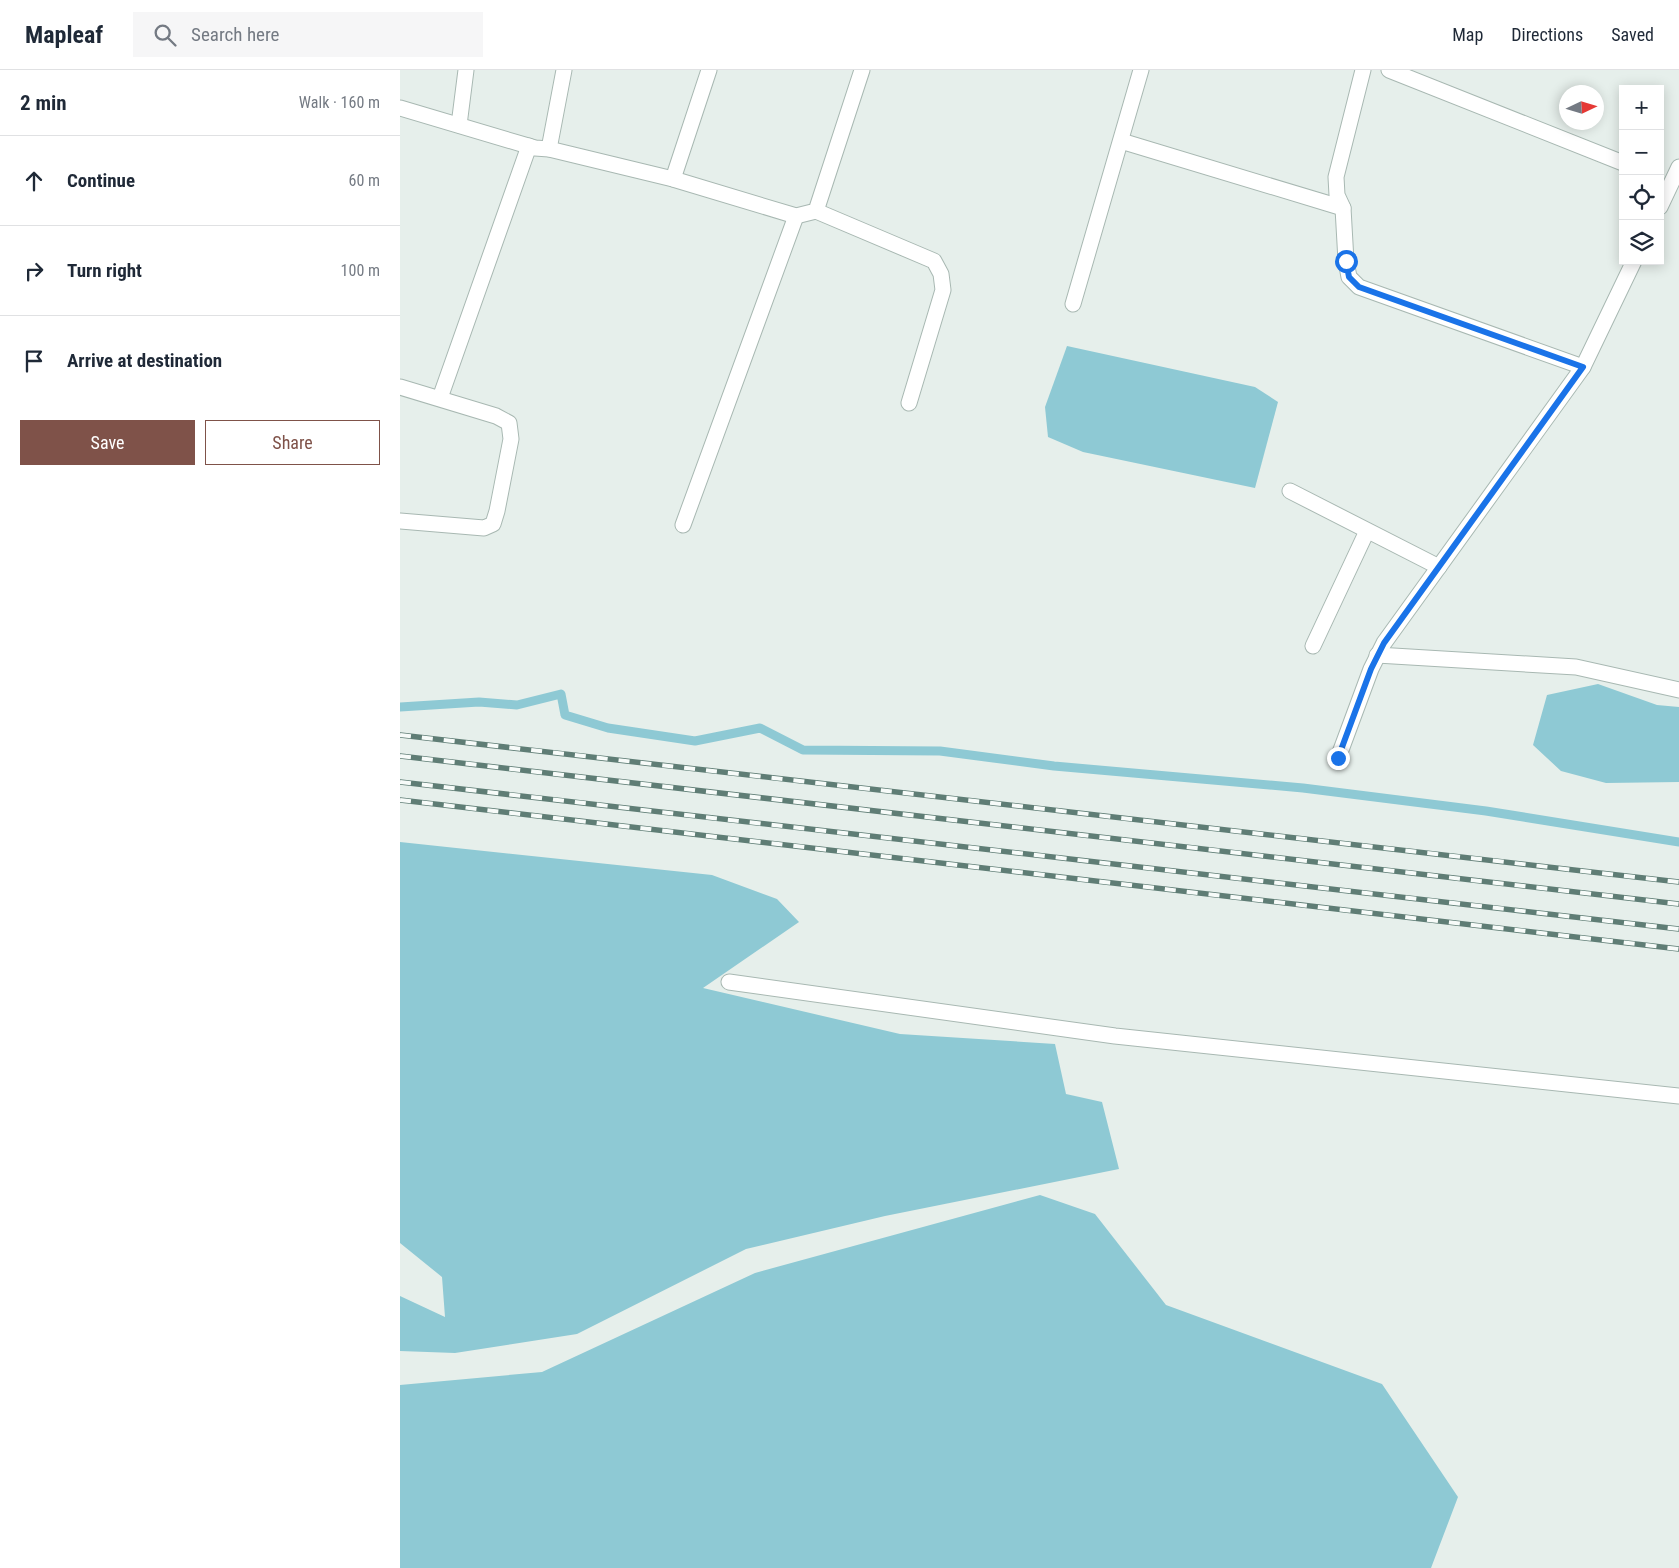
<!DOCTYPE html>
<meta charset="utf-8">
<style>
body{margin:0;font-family:"Roboto Condensed",sans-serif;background:#f6f6f7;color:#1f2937}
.controls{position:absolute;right:15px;top:15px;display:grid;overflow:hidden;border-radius:0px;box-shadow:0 2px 12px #0003}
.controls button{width:45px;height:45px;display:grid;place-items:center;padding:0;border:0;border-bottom:1px solid #e0e1e3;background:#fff;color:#1f2937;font:25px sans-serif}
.compass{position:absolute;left:1159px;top:15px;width:45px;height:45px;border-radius:50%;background:#fff;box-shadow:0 2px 12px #0003;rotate:86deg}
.stop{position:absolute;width:15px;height:15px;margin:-11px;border:4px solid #1a73e8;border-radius:50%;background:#fff}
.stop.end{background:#1a73e8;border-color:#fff;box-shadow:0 1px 5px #0008}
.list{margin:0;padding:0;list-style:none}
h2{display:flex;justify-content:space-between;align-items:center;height:65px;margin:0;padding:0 20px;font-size:21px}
h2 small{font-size:16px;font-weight:400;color:#747a83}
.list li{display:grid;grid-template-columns:32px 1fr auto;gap:15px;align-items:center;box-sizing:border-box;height:90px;padding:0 20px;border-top:1px solid #e0e1e3}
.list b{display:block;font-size:19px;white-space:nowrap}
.list em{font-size:16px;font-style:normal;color:#747a83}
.actions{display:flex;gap:10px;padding:15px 20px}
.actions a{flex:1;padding:11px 0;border:1px solid #7f5249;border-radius:0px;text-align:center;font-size:18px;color:#7f5249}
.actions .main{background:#7f5249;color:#fff}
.icon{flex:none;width:28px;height:28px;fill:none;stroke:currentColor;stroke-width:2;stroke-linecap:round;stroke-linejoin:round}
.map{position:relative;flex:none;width:1279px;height:1498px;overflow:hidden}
header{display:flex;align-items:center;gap:30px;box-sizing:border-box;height:70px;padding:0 25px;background:#fff;border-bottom:1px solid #e0e1e3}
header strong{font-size:24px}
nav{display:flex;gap:28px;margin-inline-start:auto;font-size:18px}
.search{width:350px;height:45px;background:#f6f6f7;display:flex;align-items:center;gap:12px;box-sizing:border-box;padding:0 18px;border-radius:0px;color:#747a83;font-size:19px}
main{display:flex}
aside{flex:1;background:#fff}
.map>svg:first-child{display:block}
.water{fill:#8ec9d4}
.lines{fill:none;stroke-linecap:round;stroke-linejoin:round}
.stream{stroke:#8ec9d4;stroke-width:9}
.street-casing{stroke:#a8b8b2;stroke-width:17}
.street{stroke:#fff;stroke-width:15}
.rail-casing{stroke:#5f7d75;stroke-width:5.5}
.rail{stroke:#f7fbf9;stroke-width:4;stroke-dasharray:11;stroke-linecap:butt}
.route{stroke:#1a73e8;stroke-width:6}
</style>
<header>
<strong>Mapleaf</strong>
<div class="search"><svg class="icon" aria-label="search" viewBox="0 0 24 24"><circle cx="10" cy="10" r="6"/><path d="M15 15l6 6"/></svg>Search here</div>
<nav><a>Map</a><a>Directions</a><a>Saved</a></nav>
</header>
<main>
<aside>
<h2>2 min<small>Walk · 160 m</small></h2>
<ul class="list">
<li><svg class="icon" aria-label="ahead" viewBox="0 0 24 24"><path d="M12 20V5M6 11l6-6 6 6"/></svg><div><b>Continue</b></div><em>60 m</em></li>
<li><svg class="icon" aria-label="right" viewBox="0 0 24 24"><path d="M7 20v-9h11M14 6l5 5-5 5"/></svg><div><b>Turn right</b></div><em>100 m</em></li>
<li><svg class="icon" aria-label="arrive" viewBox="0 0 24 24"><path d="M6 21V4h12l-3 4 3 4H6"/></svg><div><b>Arrive at destination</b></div></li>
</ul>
<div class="actions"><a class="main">Save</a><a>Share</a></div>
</aside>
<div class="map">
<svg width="1279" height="1498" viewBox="0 0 1279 1498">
<rect width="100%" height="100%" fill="#e6efeb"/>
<!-- water -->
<g class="water">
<path d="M667,276L855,317L878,332L855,418L683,382L648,367L645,337Z"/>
<path d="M1198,614L1257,635L1279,637V712L1206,713L1161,701L1133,675L1147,625Z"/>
<path d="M0,772L312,805L377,829L399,852L303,918L500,964L655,974L666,1024L702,1032L719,1099L485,1146L346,1179L177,1264L55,1283L0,1281V1226L45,1247L42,1207L0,1173Z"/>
<path d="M640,1125L695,1144L766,1235L982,1314L1058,1427L1031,1498H0V1315L142,1302L355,1203Z"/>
</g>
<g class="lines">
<!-- stream -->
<path class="stream" d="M0,637L79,632L117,635L161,624L165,645L208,658L295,671L360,658L403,680L540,681L654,696L903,718L1086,741L1279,772"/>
<defs>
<g id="street">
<path d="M963,0L936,107L937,125L943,138L946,191L949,207L959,217L1183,297"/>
<path d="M989,0L1223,93"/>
<path d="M0,38L135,78L149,79L273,109L396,146L416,141L462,0"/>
<path d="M59,55L66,0"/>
<path d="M721,71L943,138"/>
<path d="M149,79L164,0"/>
<path d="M273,109L309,0"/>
<path d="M1260,137L1279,97"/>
<path d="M416,141L534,191L541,204L543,220L509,333"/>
<path d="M673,234L741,0"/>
<path d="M0,317L96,346L109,353L111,369L97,441L93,454L84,458L0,451"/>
<path d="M40,328L129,76"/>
<path d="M890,421L1039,497"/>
<path d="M283,455L396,146"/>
<path d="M913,576L967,461"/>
<path d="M977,585L1176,597L1279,620"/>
<path d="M938,688L971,599L984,573L1183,297L1234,191"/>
<path d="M329,912L715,966L1279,1026"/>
</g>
</defs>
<!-- street casing -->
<use href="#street" class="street-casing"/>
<!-- street -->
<use href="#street" class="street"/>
<defs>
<g id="rail">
<path d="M0,665L1279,812"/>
<path d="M0,686L1279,834"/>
<path d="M0,712L1279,859"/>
<path d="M0,730L1279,879"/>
</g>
</defs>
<!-- rail casing -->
<use href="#rail" class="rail-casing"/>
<!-- rail -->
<use href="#rail" class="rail"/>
</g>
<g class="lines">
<!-- route -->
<path class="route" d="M938,688L971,599L984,573L1183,297L959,217L949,207L946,191"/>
</g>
</svg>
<div class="controls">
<button>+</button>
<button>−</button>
<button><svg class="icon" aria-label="locate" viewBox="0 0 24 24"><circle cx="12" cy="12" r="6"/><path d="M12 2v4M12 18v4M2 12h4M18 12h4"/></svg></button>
<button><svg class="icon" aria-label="layers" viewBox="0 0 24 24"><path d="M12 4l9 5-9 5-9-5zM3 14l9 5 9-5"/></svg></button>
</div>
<svg class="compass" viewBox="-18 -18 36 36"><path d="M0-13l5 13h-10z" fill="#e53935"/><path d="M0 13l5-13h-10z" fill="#747a83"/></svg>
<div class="stop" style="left:946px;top:191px"></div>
<div class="stop end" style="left:938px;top:688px"></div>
</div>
</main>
